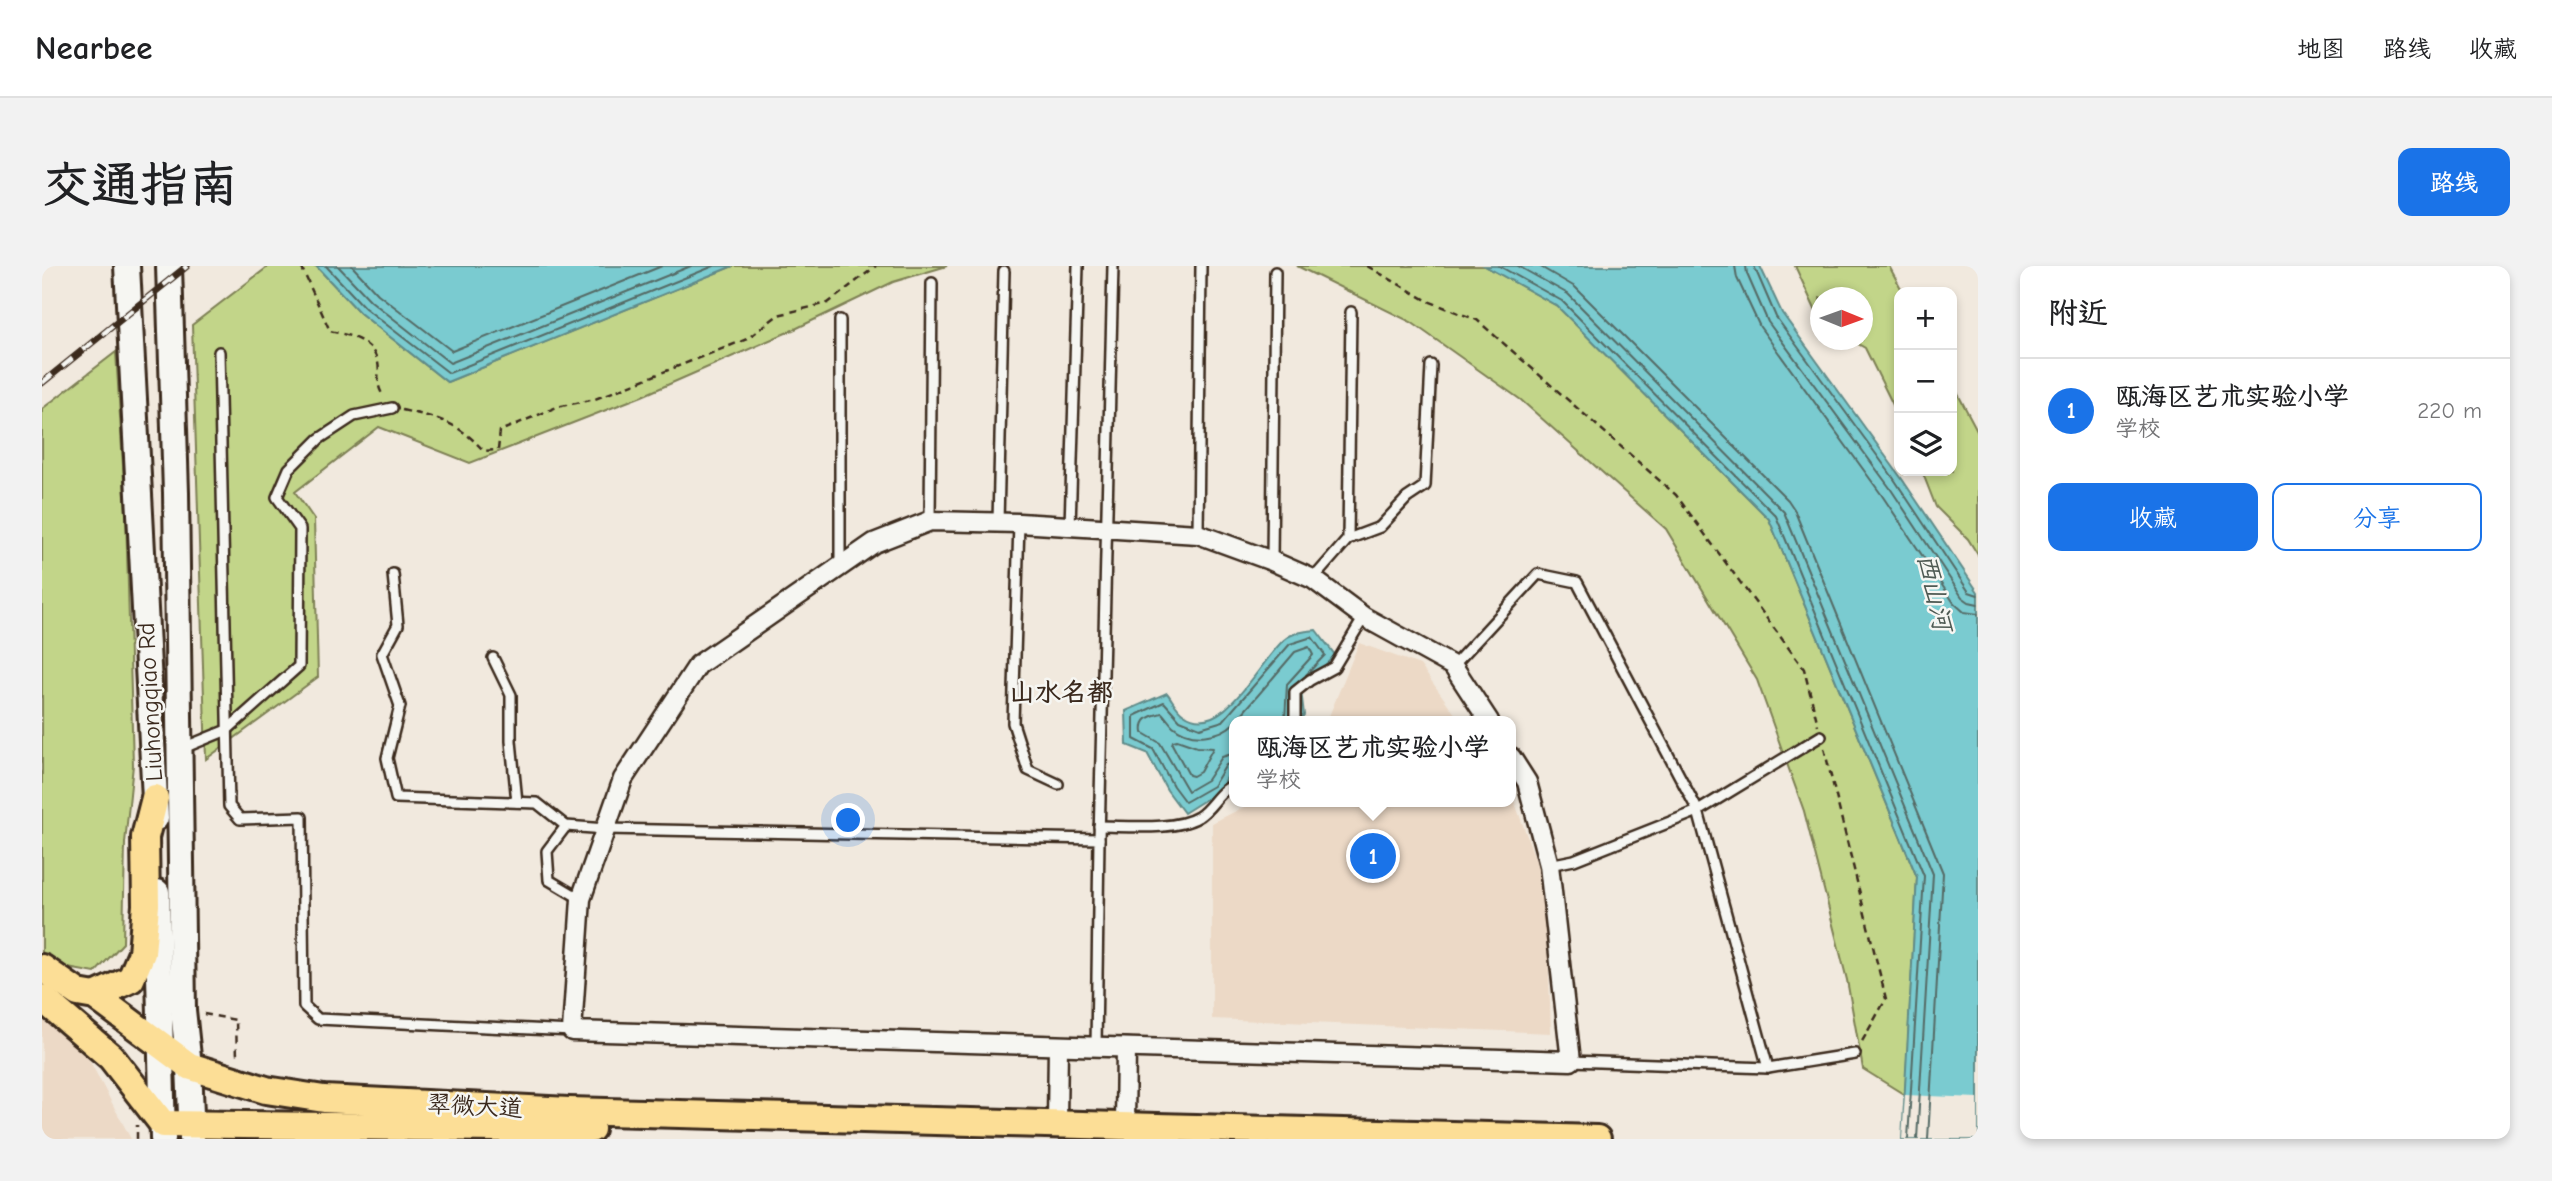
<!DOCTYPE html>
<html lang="zh">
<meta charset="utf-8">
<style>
body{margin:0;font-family:"Comic Neue","LXGW WenKai TC",sans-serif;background:#f2f2f2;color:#202124}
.controls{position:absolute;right:21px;top:21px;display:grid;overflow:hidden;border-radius:14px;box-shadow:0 4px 10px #0003}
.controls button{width:63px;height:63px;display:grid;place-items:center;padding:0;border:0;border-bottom:2px solid #e0e0e0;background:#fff;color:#202124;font:35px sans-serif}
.compass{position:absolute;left:1768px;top:21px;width:63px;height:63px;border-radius:50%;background:#fff;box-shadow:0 4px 10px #0003;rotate:91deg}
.you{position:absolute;left:807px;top:555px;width:24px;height:24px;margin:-18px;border:5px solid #fff;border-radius:50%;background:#1a73e8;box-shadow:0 0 0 10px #1a73e833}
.badge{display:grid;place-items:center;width:46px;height:46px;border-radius:50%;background:#1a73e8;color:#fff;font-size:23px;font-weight:700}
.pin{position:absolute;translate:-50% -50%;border:4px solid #fff;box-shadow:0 2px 7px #0006}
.popup{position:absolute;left:1187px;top:450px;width:287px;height:91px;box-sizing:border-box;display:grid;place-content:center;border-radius:14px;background:#fff;filter:drop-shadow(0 2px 5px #0005);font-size:23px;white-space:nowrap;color:#757577}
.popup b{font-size:26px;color:#202124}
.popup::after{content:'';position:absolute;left:50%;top:100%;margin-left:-14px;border:14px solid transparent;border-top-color:#fff}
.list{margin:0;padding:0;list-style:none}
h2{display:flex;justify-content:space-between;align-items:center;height:91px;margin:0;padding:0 28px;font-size:30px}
h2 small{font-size:23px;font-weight:400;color:#757577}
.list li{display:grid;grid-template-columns:46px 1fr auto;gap:21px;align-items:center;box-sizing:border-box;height:105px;padding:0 28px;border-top:2px solid #e0e0e0}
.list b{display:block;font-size:26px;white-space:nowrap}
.list p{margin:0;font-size:23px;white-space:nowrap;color:#757577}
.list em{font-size:23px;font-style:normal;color:#757577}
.actions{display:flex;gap:14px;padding:21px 28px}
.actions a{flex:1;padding:16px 0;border:2px solid #1a73e8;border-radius:14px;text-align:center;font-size:24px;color:#1a73e8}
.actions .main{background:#1a73e8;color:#fff}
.icon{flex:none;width:38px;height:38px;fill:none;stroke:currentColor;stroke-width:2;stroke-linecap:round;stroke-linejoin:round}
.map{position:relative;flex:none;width:1936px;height:873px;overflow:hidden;border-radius:14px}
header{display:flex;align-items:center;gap:42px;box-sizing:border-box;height:98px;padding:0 35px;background:#fff;border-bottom:2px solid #e0e0e0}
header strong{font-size:33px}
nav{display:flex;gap:38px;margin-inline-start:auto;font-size:24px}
.intro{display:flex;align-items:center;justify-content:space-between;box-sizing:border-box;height:168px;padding:0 42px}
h1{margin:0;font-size:49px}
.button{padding:18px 32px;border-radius:14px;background:#1a73e8;color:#fff;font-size:24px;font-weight:700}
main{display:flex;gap:42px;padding:0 42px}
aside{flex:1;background:#fff;border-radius:14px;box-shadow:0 4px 10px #0003}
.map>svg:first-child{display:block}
.built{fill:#ecd9c6}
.green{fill:#c2d589;stroke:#7e8054;stroke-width:2}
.water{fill:#7acbd0;stroke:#618b89;stroke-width:2}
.pier{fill:#f1e9de}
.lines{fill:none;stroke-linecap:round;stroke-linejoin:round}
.shore{stroke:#546a65;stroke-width:2}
.lane-casing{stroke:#3b2a1e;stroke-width:14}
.street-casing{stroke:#3b2a1e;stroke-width:23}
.secondary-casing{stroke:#3b2a1e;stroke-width:30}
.primary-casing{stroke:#3b2a1e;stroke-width:32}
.path{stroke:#3b2a1e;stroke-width:2.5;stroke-dasharray:7 5;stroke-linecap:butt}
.lane{stroke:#f6f6f2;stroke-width:9}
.street{stroke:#f6f6f2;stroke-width:18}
.secondary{stroke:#f6f6f2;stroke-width:24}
.primary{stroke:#fcde96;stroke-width:26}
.rail-casing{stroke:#3b2a1e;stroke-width:7}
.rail{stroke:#f6f6f2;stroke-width:4.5;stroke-dasharray:13;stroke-linecap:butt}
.labels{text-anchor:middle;stroke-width:5;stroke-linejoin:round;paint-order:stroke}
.street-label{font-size:24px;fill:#3b2a1e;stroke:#f6f6f2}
.water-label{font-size:26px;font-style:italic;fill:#4e5a53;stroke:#f6f6f2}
.neighbourhood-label{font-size:26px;font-weight:bold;fill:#3b2a1e;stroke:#f6f6f2}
</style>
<header>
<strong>Nearbee</strong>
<nav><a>地图</a><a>路线</a><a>收藏</a></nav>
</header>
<div class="intro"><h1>交通指南</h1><a class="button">路线</a></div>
<main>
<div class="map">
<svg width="1936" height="873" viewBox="0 0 1936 873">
<rect width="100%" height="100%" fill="#f1e9de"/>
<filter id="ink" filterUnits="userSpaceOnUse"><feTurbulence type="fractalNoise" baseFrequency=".0143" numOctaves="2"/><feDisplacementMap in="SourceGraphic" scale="14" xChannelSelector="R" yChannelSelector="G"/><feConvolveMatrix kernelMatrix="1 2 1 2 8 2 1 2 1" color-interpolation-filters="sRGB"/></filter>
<g filter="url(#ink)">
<!-- built -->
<g class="built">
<path d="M1317,377L1378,399L1418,455H1285Z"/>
<path d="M1469,526L1504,623L1509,767L1170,753V557L1212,536H1469Z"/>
<path d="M0,740L33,767L89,873H0Z"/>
</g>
<!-- green -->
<g class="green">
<path d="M227,0H274L318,47L405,116L691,0H905L851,16L753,63L600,130L428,197L337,161L253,226L272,253L276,411L164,493L150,59Z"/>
<path d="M1255,0H1443L1515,40L1727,253L1875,611L1863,829L1821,803L1805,714L1762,545L1715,414L1624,263L1479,134L1369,56Z"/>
<path d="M1753,0H1847L1861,26H1857V151L1823,82L1809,74H1820V32H1778V54Z"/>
<path d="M74,86L84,248L91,499L83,577L81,677L53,707L26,702L0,686V143Z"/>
<path d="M1910,117L1936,166V289L1926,273L1894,241L1880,205H1910Z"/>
</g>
<!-- water -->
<g class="water">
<path d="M274,0H691L405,116L318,47Z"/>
<path d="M1443,0H1718L1740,47L1860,213L1936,326V873H1860L1875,611L1727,253L1515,40Z"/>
<path d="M1274,364L1293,389L1259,424L1262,449L1257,455H1193V498L1177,525L1142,547L1125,524L1105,487L1085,479L1084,445L1125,427C1130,433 1135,444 1142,448C1181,476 1219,392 1243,373C1251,366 1264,365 1274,364Z"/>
</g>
<!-- pier -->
<path class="pier" d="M1863,829L1936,832V873H1860Z"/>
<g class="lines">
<!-- shore -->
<g class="shore">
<path d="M284,0L323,42L407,107L672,0"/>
<path d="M296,0L329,35L408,97L649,0"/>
<path d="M310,0L336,28L410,85L620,0"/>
<path d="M1457,0L1520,35L1734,250L1882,610L1866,873"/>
<path d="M1476,0L1526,28L1742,246L1891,608L1875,873"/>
<path d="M1497,0L1533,21L1746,234L1752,243L1901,607L1886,873"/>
<path d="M1693,0L1695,12L1718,61L1839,228L1912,337L1922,346L1936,348"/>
<path d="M1704,0L1705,8L1726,56L1848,222L1920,331L1927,336L1936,338"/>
<path d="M1712,0L1734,51L1850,210L1927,326L1936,329"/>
<path d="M1194,455L1253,386L1267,381L1271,389L1245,418L1243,455"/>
<path d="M1193,456C1178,472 1148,475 1131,460C1127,456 1124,451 1120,447C1107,450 1099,453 1101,467L1118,477L1146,525L1165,514L1180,491L1193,487"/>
<path d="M1135,474L1155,481L1171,482L1158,506L1151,510L1147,509L1130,478L1131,475Z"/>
<path d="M1193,496L1184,499L1171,520L1143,536L1131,520L1111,483L1092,473V450L1122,436L1138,454L1158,462L1181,455L1248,378L1270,371L1283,389L1264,409"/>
</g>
<defs>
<g id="lane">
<path d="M177,86L187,540L198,553L260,551L262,740L276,753L530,765"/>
<path d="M888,255L890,17"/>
<path d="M956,256L962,5"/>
<path d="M977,257L971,457L986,504L1016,518"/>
<path d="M1028,260L1036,0"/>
<path d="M1156,268L1159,0"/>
<path d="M1306,273L1338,261L1365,232L1383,220L1389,99"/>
<path d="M1230,295L1233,6"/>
<path d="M798,300V54"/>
<path d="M351,308L356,359L340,388L358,440L345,492L354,532L495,537L524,560L564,563L1057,573L1054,781"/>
<path d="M1271,313L1306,273L1309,46"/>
<path d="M451,392L469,429V475L475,536"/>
<path d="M1411,400L1496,308L1535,316L1656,545L1726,802"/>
<path d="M1253,455V426L1268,414L1292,401L1322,351"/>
<path d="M141,482L185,464L257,400L258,263L235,231L247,203L277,173L312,150L350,142"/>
<path d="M524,560L505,585L507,614L539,633"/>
<path d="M1057,560C1085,560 1133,565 1156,551C1170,543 1177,523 1193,519"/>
<path d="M1057,573L1071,0"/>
<path d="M1507,599L1532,594L1656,545L1779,470"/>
<path d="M1529,795L1726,802L1813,788"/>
</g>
<g id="street">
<path d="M1447,455L1411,400L1322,351L1271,313L1230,295L1156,268L977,257L888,255L832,277L656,399L581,513L539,633L530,765L1529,795L1507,599L1485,516L1469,491"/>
<path d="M1015,856L1016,780"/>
<path d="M1083,858L1084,782"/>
</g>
<g id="secondary">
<path d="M85,0L114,552"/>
<path d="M127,0L134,227L141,744L147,800L150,873"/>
<path d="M115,626L121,873"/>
</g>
<g id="primary">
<path d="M0,702L36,727L53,730L147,800L224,824L282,833L527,845L1555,873"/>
<path d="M53,730L89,713L100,687L104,639L103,571L113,532"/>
<path d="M0,732L69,791L121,858L549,863"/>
</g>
</defs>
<!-- lane casing -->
<use href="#lane" class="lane-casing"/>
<!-- street casing -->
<use href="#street" class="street-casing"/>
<!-- secondary casing -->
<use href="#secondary" class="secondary-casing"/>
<!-- primary casing -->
<use href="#primary" class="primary-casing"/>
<!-- path -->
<g class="path">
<path d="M259,0L288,65C306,69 327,73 335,93C340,107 331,115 342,131"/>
<path d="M1325,0L1386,35L1435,54L1634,229L1762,403L1776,459"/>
<path d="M360,144C399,153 414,155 442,185L456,184L458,165L515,141L553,133L705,73L736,49L786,37L834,0"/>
<path d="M1782,482L1844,733L1818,779"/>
<path d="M162,748L194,754L195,792"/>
<path d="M95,873V859"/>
</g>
<!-- lane -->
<use href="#lane" class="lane"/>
<!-- street -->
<use href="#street" class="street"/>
<!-- secondary -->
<use href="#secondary" class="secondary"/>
<!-- primary -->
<use href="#primary" class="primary"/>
<defs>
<path id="rail" d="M0,117L145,0"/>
</defs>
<!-- rail casing -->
<use href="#rail" class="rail-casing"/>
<!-- rail -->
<use href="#rail" class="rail"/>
</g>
</g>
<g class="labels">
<!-- street labels -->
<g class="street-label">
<text transform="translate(108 436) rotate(-93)" y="8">Liuhongqiao Rd</text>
<text transform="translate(433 840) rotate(3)" y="8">翠微大道</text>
</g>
<!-- water labels -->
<g class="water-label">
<text transform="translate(1893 326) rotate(77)" y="9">西山河</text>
</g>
<!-- neighbourhood labels -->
<g class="neighbourhood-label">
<text x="1019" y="435">山水名都</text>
</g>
</g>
</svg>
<div class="controls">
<button>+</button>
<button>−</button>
<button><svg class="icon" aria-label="layers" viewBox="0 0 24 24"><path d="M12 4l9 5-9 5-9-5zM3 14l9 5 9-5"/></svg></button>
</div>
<svg class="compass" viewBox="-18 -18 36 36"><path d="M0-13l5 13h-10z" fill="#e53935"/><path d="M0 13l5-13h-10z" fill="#757577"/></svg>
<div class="you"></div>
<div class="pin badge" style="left:1331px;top:590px">1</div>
<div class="popup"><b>瓯海区艺术实验小学</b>学校</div>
</div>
<aside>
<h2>附近<small></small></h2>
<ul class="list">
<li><span class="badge">1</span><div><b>瓯海区艺术实验小学</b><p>学校</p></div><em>220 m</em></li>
</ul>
<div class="actions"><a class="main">收藏</a><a>分享</a></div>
</aside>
</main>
